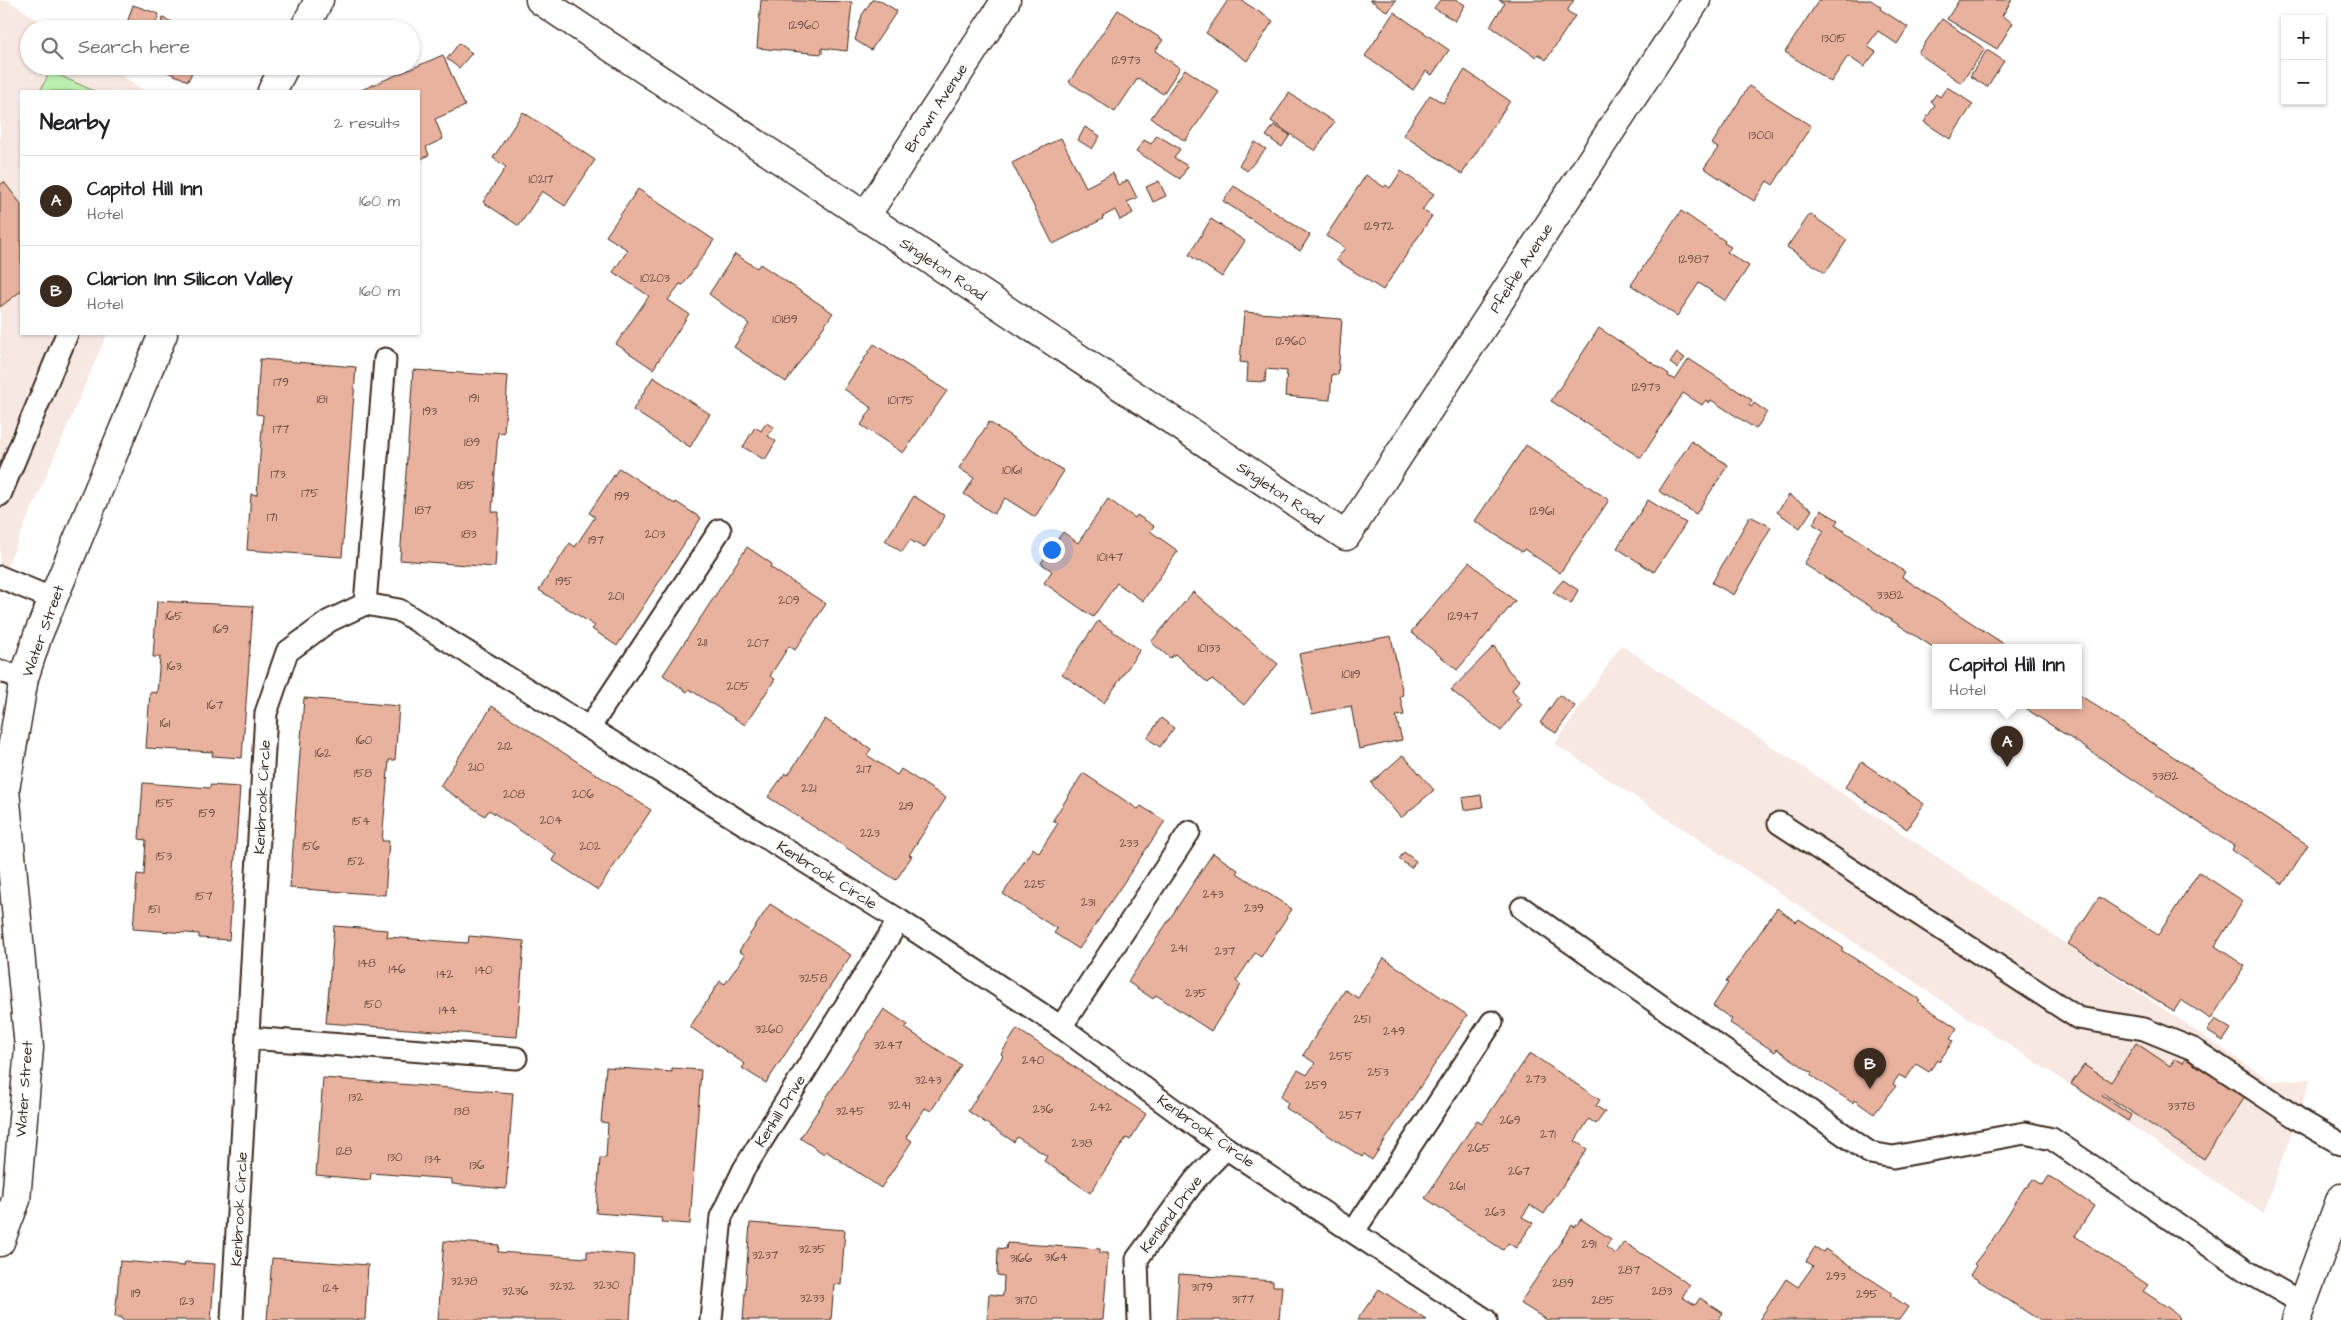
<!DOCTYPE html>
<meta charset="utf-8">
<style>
body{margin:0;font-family:"Architects Daughter",sans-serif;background:#f2f2f2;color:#202124}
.controls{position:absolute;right:15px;top:15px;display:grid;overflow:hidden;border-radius:0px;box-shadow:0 1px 4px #0004}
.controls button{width:45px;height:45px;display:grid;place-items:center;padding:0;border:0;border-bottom:1px solid #e0e0e0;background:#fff;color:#202124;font:25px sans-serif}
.you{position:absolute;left:1051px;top:549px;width:18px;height:18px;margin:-12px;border:4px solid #fff;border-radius:50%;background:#1a73e8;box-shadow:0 0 0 8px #1a73e833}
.badge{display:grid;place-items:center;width:32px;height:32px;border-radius:50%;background:#3b2a1e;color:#fff;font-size:16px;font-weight:700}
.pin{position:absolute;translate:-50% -41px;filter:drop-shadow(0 1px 2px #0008)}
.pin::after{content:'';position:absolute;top:26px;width:18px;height:15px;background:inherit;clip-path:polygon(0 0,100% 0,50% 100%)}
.popup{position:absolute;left:1932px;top:644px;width:150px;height:65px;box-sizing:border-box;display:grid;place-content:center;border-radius:0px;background:#fff;filter:drop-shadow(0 1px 4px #0005);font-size:16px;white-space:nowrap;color:#757577}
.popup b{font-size:19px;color:#202124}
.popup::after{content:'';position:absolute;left:50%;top:100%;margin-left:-10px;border:10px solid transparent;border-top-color:#fff}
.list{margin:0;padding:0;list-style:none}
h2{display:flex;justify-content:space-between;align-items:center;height:65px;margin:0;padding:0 20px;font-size:21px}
h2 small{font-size:16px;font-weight:400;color:#757577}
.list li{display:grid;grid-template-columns:32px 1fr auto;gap:15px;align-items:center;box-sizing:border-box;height:90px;padding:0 20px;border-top:1px solid #e0e0e0}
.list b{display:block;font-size:19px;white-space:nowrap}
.list p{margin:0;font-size:16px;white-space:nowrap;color:#757577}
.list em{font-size:16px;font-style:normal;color:#757577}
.icon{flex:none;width:28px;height:28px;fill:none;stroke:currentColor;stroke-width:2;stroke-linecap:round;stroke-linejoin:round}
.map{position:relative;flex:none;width:2341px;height:1320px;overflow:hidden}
.search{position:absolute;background:#fff;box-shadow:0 1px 4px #0004;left:20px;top:20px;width:400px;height:55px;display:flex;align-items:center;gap:12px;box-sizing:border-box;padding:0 18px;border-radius:28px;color:#757577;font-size:19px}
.panel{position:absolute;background:#fff;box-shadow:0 1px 4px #0004;left:20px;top:90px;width:400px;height:245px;border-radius:0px}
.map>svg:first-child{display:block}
.built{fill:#f8e8e2}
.green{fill:#bbefaf;stroke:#7b8c66}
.building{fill:#e9b29f;stroke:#3b2a1e}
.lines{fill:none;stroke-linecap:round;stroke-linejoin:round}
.service-casing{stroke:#3b2a1e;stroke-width:25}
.minor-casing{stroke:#3b2a1e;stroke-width:31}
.primary-casing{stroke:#3b2a1e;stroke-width:31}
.service{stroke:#fff;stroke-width:21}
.minor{stroke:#fff;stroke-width:28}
.primary{stroke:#fff;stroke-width:28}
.labels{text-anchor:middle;stroke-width:4;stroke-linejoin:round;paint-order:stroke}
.number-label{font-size:12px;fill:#664c3e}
.street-label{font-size:15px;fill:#3b2a1e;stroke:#fff}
</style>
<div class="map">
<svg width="2341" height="1320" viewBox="0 0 2341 1320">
<rect width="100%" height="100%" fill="#fff"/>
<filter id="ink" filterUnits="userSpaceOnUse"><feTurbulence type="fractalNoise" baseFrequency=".02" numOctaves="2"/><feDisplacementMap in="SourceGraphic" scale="10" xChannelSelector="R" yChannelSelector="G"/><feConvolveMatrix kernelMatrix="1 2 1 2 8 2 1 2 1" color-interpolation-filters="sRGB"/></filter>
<g filter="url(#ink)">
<!-- built -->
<g class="built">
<path d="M0,0H8L51,29H29V66H108L145,91H21V334H107L0,583Z"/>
<path d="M1621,645L2271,1081L2311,1079L2263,1213L1555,744Z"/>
</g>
<!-- green -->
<path class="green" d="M50,71L94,91H40Z"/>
<!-- building -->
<g class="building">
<path d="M761,0L852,2L847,51L822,48V54L757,48Z"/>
<path d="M872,0H879L897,11L871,50L855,40L862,15Z"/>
<path d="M1228,0H1241L1273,21L1247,61L1206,33Z"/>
<path d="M1370,0H1396L1388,12Z"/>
<path d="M1440,0H1457L1465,5L1455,21L1434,8Z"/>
<path d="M1499,0H1574L1567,11L1575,16L1546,60L1538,54L1536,57L1490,26L1505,3Z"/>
<path d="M1819,0H1871L1881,7L1880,9L1908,27L1897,44L1878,31L1867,46L1876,52L1864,67L1848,56L1831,82L1785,52Z"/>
<path d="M1959,0H2012L2002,16L2013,23L1997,49L1947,19Z"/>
<path d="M133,5L159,14L154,29H125Z"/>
<path d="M1118,10L1163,40L1155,51L1180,68L1163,94L1138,78L1115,112L1069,82Z"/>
<path d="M1394,12L1449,50L1432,75L1426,71L1413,90L1365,56Z"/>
<path d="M163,18L188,29H159Z"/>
<path d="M1942,19L1985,49L1961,83L1918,53Z"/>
<path d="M459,43L472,53L459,68L447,59Z"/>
<path d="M1987,50L2004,61L1987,87L1970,76Z"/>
<path d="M443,55L465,106L435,119L443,139L426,147L429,155L419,160V91H359Z"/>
<path d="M154,66H195L188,81Z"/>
<path d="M1185,69L1219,92L1185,141L1151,118Z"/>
<path d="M1465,70L1510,101L1462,174L1403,135L1430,95L1443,103Z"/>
<path d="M1749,86L1811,126L1773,185L1767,181L1754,201L1704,168L1718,148L1712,144Z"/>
<path d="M1947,87L1973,104L1950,139L1924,122L1935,105L1931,101L1936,94L1940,97Z"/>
<path d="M1289,93L1334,122L1315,151L1271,121Z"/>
<path d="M523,112L595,160L565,206L542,191L519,226L483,202L506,167L493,158Z"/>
<path d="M1274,125L1290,135L1282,147L1266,136Z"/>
<path d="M1085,127L1100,136L1092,149L1078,140Z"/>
<path d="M1157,135L1180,149L1174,158L1188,166L1180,179L1136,151L1144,140L1151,144Z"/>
<path d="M1061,138L1086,187L1113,173L1118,185L1128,180L1137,198L1127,202L1133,213L1120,220L1115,210L1102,217L1103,219L1053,244L1012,163Z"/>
<path d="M1255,142L1266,149L1247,171L1239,165Z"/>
<path d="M1401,171L1434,194L1422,210L1432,216L1383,290L1336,260L1345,248L1326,236L1366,175L1384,187L1386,185L1390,188Z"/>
<path d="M1159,181L1166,196L1153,202L1146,187Z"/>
<path d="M4,182L21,204V291L0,307V185Z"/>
<path d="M1234,186L1310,235L1300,251L1223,201Z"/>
<path d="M638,189L714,240L683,285L680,284L668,300L689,314L653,369L616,344L649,296L613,272L628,250L606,236Z"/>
<path d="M1681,211L1725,241L1724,243L1731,247L1727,252L1749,266L1726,301L1699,283L1677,316L1631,285Z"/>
<path d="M1810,214L1847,240L1825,273L1787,247Z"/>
<path d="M1211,219L1245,241L1222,277L1189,255Z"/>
<path d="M735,254L757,268L760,264L833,313L786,382L734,347L749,324L709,294Z"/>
<path d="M1244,312L1342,319L1338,375L1332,374L1330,400L1285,396L1287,371L1266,369L1265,382L1247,381L1248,363L1240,362Z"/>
<path d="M1599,328L1669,374L1668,376L1675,380L1689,359L1752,400L1749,405L1751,407L1754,403L1767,412L1756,429L1711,400L1709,403L1706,400L1702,405L1683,393L1641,458L1551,401Z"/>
<path d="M874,344L947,391L903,453L861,425L872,408L844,389Z"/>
<path d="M1677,353L1685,358L1677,368L1670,363Z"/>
<path d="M260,359L356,367L342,557L247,550L251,494L257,495L263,415L256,414Z"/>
<path d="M413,370L508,376L504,433L498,432L492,512H499L495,567L400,560Z"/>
<path d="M653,377L710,414L690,447L633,410Z"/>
<path d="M989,422L1064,471L1035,517L1005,498L994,514L964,494L974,478L959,468Z"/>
<path d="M766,423L774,427L768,436L776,441L765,460L743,447L755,427L761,431Z"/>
<path d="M1691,441L1728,465L1696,514L1659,491Z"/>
<path d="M1526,445L1609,500L1560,573L1524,549L1522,552L1475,521Z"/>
<path d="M619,468L675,504L676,502L701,518L617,646L592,629L595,626L539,590L570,543L575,547L595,517L589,513Z"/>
<path d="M1789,495L1812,510L1800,528L1777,512Z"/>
<path d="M914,496L945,516L924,548L910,540L902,552L885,541Z"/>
<path d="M1108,499L1135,518L1137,515L1154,526L1150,531L1178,551L1143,601L1117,583L1093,617L1044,583L1052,571L1041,563L1063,532L1078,543Z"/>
<path d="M1648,500L1686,523L1654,572L1617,548Z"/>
<path d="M1821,510L1838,520L1835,525L1905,572L1902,577L2010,648L1936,649L1804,564L1824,531L1813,524Z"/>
<path d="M1750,516L1771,527L1734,595L1712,583Z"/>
<path d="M747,547L772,564L770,567L826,604L795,650L789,646L770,676L775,679L745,725L689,689L687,692L663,675Z"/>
<path d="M1469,562L1515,601L1457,670L1411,632Z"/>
<path d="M1563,580L1578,590L1571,604L1553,592Z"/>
<path d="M1193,592L1278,664L1244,705L1212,679L1208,683L1175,654L1170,658L1151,642Z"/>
<path d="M157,601L253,606L242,758L212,756L213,752L146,748L150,692L157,693L160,657H153Z"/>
<path d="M1098,621L1140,650L1104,703L1062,674Z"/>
<path d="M1391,636L1403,695L1400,696L1404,715L1396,716L1402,740L1359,749L1351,706L1312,714L1299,654Z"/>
<path d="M1494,646L1509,671L1519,680L1512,690L1519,697L1516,700L1522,704L1501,731L1451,690Z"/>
<path d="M2078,694L2308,845L2283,884L2232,850L2234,846L2022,706H2078Z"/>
<path d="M1559,695L1575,706L1556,733L1540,723Z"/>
<path d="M304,698L399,706L395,760H389L382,841H389L385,895L290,888Z"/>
<path d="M492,706L651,810L598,890L552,860L556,854L489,810L485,816L440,786Z"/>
<path d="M1161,718L1174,728L1160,747L1147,738Z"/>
<path d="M825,719L871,749L867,755L897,775L901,769L946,798L909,855L912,856L896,880L768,797L785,773L788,775Z"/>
<path d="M1403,755L1434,790L1401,818L1371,783Z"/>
<path d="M1862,762L1924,804L1907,829L1845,787Z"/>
<path d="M1083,773L1138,809L1141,806L1165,821L1079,949L1054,933L1057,929L1003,894L1033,848L1039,853L1058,823L1053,820Z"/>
<path d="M143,783L210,788V785L240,787L229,940L199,938V934L133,929L137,874L144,875L146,840L139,839Z"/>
<path d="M1481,795L1483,807L1464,810L1462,798Z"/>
<path d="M1404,852L1416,861L1411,868L1399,859Z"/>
<path d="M1213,853L1238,870L1237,873L1292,909L1261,957L1255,953L1236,981L1241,985L1211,1031L1156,995L1153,999L1128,982Z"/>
<path d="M2199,872L2243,901L2215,946L2245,966L2211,1019L2181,1000L2174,1011L2068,944L2099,897L2158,935Z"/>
<path d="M770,904L851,955L766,1083L742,1068L745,1064L690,1027L720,981L725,984L745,955L739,951Z"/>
<path d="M1777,908L1796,922L1799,919L1843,948L1841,950L1920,1000L1918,1002L1957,1028L1950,1039L1953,1041L1939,1062L1937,1060L1929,1072L1916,1064L1906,1079L1899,1075L1893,1084L1896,1086L1874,1114L1854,1100L1853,1103L1810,1075L1812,1073L1777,1049L1775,1052L1730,1023L1732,1019L1713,1006L1728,983L1726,982Z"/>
<path d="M334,926L388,930L387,937L468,943L469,936L524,941L517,1037L326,1023Z"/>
<path d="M1384,958L1467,1015L1372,1160L1364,1154L1362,1157L1286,1108L1288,1103L1280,1097L1298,1070L1307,1075L1315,1063L1303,1055L1345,990L1358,998Z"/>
<path d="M884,1009L908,1025L905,1028L961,1065L931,1111L925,1108L906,1137L912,1141L881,1188L826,1151L824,1154L800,1138Z"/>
<path d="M2215,1019L2231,1029L2223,1041L2207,1031Z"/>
<path d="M1017,1029L1146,1114L1130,1140L1126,1138L1090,1193L1044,1161L1047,1156L1017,1137L1014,1142L968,1111L1003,1056L1001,1054Z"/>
<path d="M2136,1043L2170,1066L2175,1059L2183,1063L2185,1058L2245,1097L2204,1159L2104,1094L2102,1096L2131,1115L2128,1121L2071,1084L2084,1065L2111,1082Z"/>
<path d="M1530,1053L1600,1100L1596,1106L1605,1112L1596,1124L1589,1119L1575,1141L1587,1149L1544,1214L1530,1205L1522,1217L1533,1223L1516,1248L1508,1243L1503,1250L1425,1198L1477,1120L1482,1124Z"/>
<path d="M606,1067L672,1072V1068L701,1070L690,1224L661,1222L662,1218L596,1213L600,1158H606L608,1123L601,1122Z"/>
<path d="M323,1078L513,1093L506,1189L452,1184V1179L371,1173L370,1180L316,1175Z"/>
<path d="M2049,1176L2094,1206L2075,1236L2148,1285L2143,1291L2170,1309L2180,1318L2178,1320H2039L1970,1275L1976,1266L1974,1264L1991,1242L2025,1187H2027L2033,1179L2043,1185Z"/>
<path d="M1581,1219L1611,1239L1606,1247L1616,1254L1624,1242L1690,1285L1682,1297L1695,1305L1700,1298L1723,1313L1718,1320H1547L1520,1303L1572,1225L1575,1227Z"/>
<path d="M750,1223L845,1230L841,1285L834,1284L831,1320H743Z"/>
<path d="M444,1241L499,1245L498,1252L587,1258V1251L634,1255L630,1320H438Z"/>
<path d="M1007,1243L1100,1249V1253H1108L1103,1320H987L989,1294L1003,1296L1004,1276L997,1275L998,1248L1006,1249Z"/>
<path d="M1815,1247L1823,1252L1825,1249L1892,1293L1890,1295L1908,1307L1899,1320H1759L1786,1279L1798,1287L1813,1266L1806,1261Z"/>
<path d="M272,1258L368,1265L365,1320H267Z"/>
<path d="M120,1261L184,1266L185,1262L215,1264L211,1320H122V1317H115Z"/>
<path d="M1179,1274L1273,1281V1286H1282L1279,1320H1176Z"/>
<path d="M1379,1289L1427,1320H1357Z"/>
</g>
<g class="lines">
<defs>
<g id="service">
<path d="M0,495L67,334"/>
<path d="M0,577L53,599"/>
<path d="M365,604L385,359"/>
<path d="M0,671L24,678"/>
<path d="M589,728L720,530"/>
<path d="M1779,823L2078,1018L2144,1029L2193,1049L2303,1122L2341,1144"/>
<path d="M1522,908L1870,1153L1893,1157L2025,1133L2052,1139L2248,1272L2302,1303"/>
<path d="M1061,1027L1189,832"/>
<path d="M249,1038L516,1058"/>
<path d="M1354,1231L1492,1022"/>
<path d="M232,1320L266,713L287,652L329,621L365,604L399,610L899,920L1061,1027L1226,1148L1486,1320"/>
<path d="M711,1320L721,1217L744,1169L899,920"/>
<path d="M1139,1320L1137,1259L1195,1180L1226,1148"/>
</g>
<g id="minor">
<path d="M540,0L1346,536L1696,0"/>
<path d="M304,29L319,0"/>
<path d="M272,91L285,66"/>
<path d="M865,217L1006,0"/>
<path d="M0,1242L16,1200L29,1048L5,790L24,678L38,635L163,334"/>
</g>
<path id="primary" d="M2296,1320L2341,1198"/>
</defs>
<!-- service casing -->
<use href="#service" class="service-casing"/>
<!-- minor casing -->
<use href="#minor" class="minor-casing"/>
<!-- primary casing -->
<use href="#primary" class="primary-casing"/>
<!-- service -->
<use href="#service" class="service"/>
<!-- minor -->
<use href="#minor" class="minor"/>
<!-- primary -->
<use href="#primary" class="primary"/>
</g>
</g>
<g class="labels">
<!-- number labels -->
<g class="number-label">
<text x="804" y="29">12960</text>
<text x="1834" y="42">13015</text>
<text x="1126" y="64">12973</text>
<text x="1761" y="139">13001</text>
<text x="541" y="183">10217</text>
<text x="1379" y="230">12972</text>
<text x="1694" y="263">12987</text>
<text x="655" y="282">10203</text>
<text x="785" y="323">10189</text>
<text x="1291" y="345">12960</text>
<text x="281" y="386">179</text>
<text x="1646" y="391">12973</text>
<text x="474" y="402">191</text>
<text x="322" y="403">181</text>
<text x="901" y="404">10175</text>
<text x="430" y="415">193</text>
<text x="281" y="433">177</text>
<text x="472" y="446">189</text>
<text x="1012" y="474">10161</text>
<text x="278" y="478">173</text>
<text x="466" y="489">185</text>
<text x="310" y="497">175</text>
<text x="622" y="500">199</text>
<text x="423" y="514">187</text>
<text x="1542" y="515">12961</text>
<text x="272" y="521">171</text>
<text x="469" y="538">183</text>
<text x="655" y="538">203</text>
<text x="596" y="544">197</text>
<text x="1110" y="561">10147</text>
<text x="564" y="585">195</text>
<text x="1890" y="599">3382</text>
<text x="616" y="600">201</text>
<text x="789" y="604">209</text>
<text x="174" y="620">165</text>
<text x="1463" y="620">12947</text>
<text x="221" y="633">169</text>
<text x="702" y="646">211</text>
<text x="758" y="647">207</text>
<text x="1209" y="652">10133</text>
<text x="174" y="670">163</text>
<text x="1351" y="678">10119</text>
<text x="738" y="690">205</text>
<text x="215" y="709">167</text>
<text x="165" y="727">161</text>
<text x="364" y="744">160</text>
<text x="505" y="750">212</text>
<text x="323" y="757">162</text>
<text x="476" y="771">210</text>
<text x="864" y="773">217</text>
<text x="363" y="777">158</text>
<text x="2165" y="780">3382</text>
<text x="809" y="792">221</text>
<text x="514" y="798">208</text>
<text x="583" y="798">206</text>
<text x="165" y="807">155</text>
<text x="906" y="810">219</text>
<text x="207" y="817">159</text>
<text x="551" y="824">204</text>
<text x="361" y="825">154</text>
<text x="870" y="837">223</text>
<text x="1129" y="847">233</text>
<text x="311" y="850">156</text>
<text x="590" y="850">202</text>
<text x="164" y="860">153</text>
<text x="356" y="865">152</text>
<text x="1035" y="888">225</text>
<text x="1213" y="898">243</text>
<text x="204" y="900">157</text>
<text x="1088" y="906">231</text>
<text x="1254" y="912">239</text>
<text x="154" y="913">151</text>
<text x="1179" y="952">241</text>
<text x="1225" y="955">237</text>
<text x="367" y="967">148</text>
<text x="397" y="973">146</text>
<text x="484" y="974">140</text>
<text x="445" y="978">142</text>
<text x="813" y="982">3258</text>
<text x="1196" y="997">235</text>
<text x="373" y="1008">150</text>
<text x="448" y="1014">144</text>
<text x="1362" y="1023">251</text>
<text x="769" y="1033">3260</text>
<text x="1394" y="1035">249</text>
<text x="888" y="1049">3247</text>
<text x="1341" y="1060">255</text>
<text x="1033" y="1064">240</text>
<text x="1378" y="1076">253</text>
<text x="1536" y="1083">273</text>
<text x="928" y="1084">3243</text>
<text x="1316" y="1089">259</text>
<text x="356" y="1101">132</text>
<text x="899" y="1109">3241</text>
<text x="2181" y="1110">3378</text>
<text x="1101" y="1111">242</text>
<text x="1043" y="1113">236</text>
<text x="462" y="1115">138</text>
<text x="850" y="1115">3245</text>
<text x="1350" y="1119">257</text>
<text x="1510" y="1124">269</text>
<text x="1548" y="1138">271</text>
<text x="1082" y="1147">238</text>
<text x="1479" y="1152">265</text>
<text x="344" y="1155">128</text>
<text x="395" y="1161">130</text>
<text x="433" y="1163">134</text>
<text x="477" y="1169">136</text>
<text x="1519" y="1175">267</text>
<text x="1457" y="1190">261</text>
<text x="1495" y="1216">263</text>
<text x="1589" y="1248">291</text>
<text x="812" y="1253">3235</text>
<text x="765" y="1259">3237</text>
<text x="1056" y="1261">3164</text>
<text x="1021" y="1262">3166</text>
<text x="1629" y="1274">287</text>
<text x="1836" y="1280">293</text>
<text x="464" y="1285">3238</text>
<text x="1563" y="1287">289</text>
<text x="606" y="1289">3230</text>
<text x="562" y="1290">3232</text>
<text x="1202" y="1291">3179</text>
<text x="331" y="1292">124</text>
<text x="515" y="1295">3236</text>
<text x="1662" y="1295">283</text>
<text x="136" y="1297">119</text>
<text x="1867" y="1298">295</text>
<text x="812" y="1302">3233</text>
<text x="1243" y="1303">3177</text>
<text x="1026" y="1304">3170</text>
<text x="1603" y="1304">285</text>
<text x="187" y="1305">123</text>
</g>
<!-- street labels -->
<g class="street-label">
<text transform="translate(936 108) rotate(-57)" y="5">Brown Avenue</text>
<text transform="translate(1521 268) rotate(-57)" y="5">Pfeifle Avenue</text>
<text transform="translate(943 269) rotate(34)" y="5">Singleton Road</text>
<text transform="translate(1280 493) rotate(34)" y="5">Singleton Road</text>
<text transform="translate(43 631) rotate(-70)" y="5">Water Street</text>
<text transform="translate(262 797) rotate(-87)" y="5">Kenbrook Circle</text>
<text transform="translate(827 875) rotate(32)" y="5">Kenbrook Circle</text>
<text transform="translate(24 1089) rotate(-86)" y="5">Water Street</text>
<text transform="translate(780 1111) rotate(-58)" y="5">Kenhill Drive</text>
<text transform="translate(1206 1131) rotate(35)" y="5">Kenbrook Circle</text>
<text transform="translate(239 1209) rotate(-87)" y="5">Kenbrook Circle</text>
<text transform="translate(1171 1214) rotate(-53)" y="5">Kenland Drive</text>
</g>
</g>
</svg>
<div class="controls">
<button>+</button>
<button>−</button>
</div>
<div class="you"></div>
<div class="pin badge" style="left:2007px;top:767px">A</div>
<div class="popup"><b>Capitol Hill Inn</b>Hotel</div>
<div class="pin badge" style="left:1870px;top:1089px">B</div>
<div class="search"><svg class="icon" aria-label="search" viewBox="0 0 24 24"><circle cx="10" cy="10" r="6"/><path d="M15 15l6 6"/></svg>Search here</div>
<section class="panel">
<h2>Nearby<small>2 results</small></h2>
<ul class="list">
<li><span class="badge">A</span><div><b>Capitol Hill Inn</b><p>Hotel</p></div><em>160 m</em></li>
<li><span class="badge">B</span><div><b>Clarion Inn Silicon Valley</b><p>Hotel</p></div><em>160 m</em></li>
</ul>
</section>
</div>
